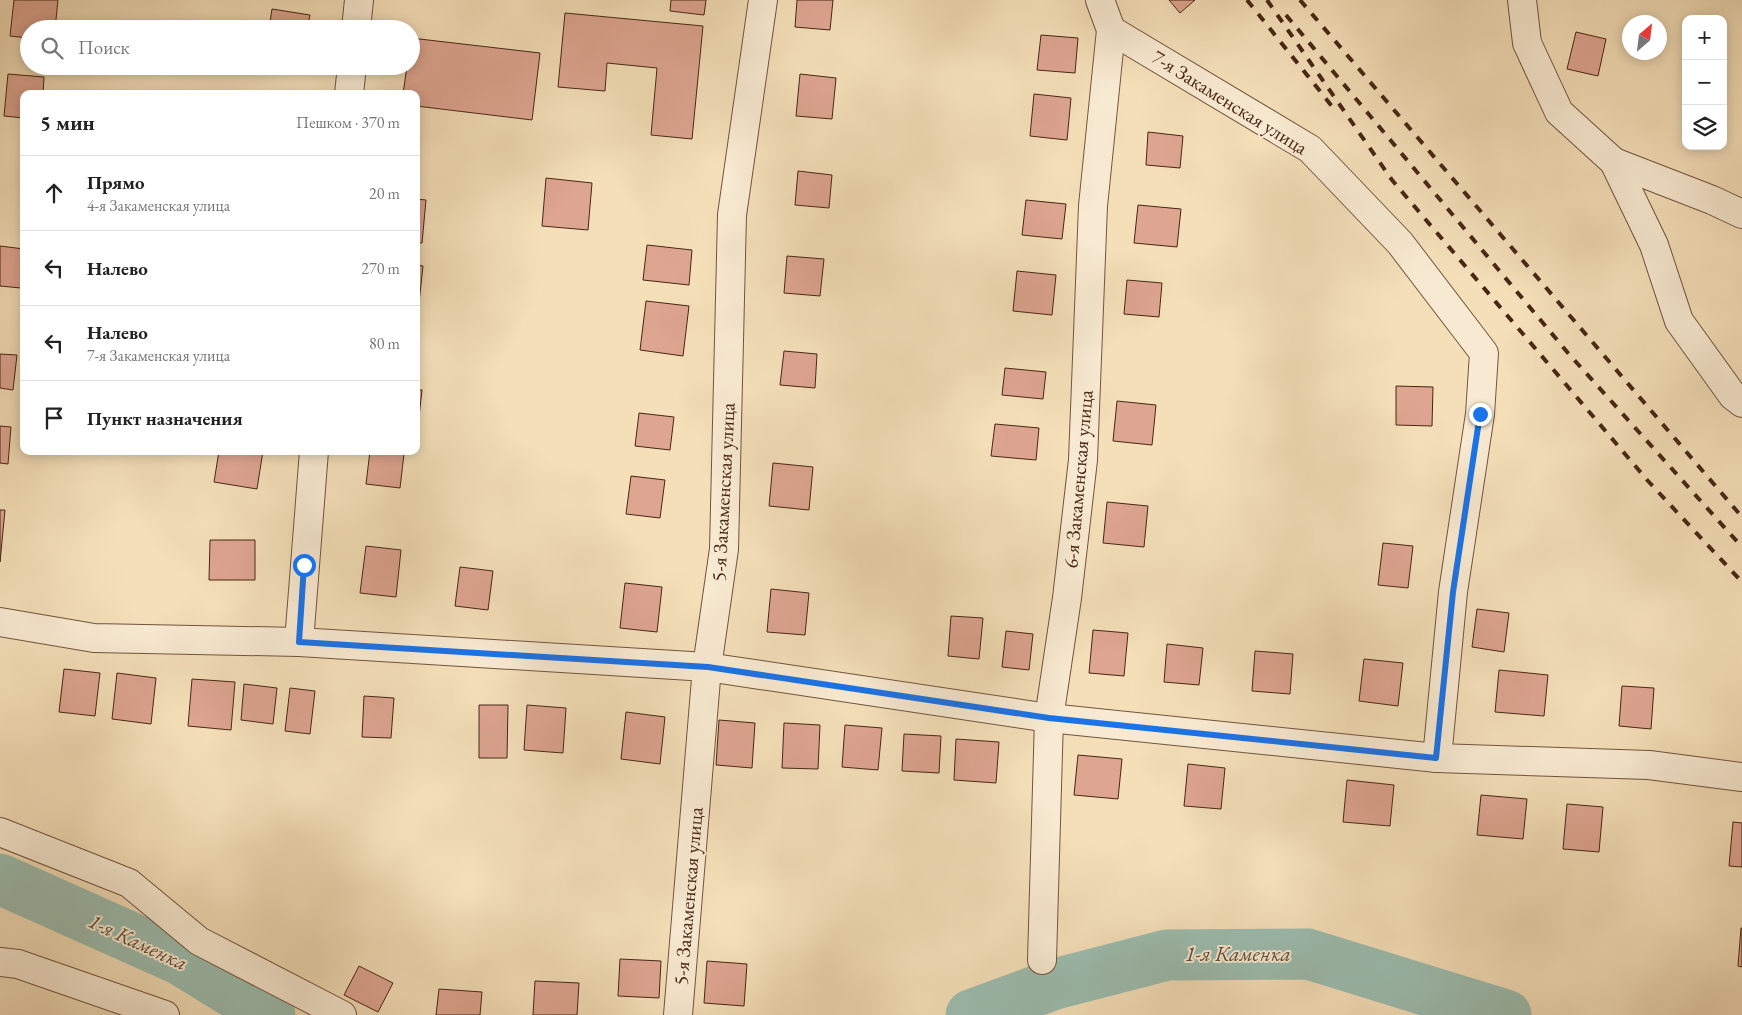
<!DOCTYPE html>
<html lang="ru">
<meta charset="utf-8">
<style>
body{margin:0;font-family:"EB Garamond",serif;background:#f2f2f2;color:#222}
.controls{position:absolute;right:15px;top:15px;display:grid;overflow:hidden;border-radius:10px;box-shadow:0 2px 12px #0003}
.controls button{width:45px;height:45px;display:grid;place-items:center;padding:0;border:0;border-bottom:1px solid #e0e0e0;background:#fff;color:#222;font:25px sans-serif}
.compass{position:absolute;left:1622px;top:15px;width:45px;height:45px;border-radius:50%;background:#fff;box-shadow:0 2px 12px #0003;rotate:28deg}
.stop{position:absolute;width:15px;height:15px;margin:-11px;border:4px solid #1a73e8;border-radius:50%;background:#fff}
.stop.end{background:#1a73e8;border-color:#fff;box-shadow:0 1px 5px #0008}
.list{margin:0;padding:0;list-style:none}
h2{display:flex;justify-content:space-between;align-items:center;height:65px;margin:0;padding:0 20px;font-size:21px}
h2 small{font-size:16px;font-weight:400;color:#767676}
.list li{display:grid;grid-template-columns:32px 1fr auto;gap:15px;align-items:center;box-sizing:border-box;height:75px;padding:0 20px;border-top:1px solid #e0e0e0}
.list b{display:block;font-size:19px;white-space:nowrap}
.list p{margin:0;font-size:16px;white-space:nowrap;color:#767676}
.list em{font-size:16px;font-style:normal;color:#767676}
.icon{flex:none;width:28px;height:28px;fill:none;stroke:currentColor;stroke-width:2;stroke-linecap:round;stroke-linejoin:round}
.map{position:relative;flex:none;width:1742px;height:1015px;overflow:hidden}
.search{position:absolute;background:#fff;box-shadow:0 2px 12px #0003;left:20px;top:20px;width:400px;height:55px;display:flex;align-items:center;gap:12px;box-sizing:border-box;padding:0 18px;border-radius:28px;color:#767676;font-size:19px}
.panel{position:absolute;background:#fff;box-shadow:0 2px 12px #0003;left:20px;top:90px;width:400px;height:365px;border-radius:10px}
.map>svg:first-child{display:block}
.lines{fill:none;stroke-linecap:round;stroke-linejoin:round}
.river{stroke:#9cbdaf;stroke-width:51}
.building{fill:#dea591;stroke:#482614}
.minor-casing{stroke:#73543d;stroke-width:30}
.minor{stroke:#f8ead2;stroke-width:28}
.rail{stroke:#482614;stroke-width:4;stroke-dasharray:9 9;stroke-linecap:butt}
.route{stroke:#1a73e8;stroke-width:6}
.labels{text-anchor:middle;stroke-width:4;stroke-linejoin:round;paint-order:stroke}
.street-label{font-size:20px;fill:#482614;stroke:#f8ead2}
.water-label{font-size:21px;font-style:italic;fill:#5d4c3b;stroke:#f8ead2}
</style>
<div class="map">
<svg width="1742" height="1015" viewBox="0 0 1742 1015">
<rect width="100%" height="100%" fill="#f4dfb9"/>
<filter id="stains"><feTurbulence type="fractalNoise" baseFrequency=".004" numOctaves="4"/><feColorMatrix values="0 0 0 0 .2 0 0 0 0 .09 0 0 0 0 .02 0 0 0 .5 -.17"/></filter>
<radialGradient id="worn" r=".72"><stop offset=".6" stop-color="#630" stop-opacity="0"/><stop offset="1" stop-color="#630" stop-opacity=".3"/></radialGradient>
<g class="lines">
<!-- river -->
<g class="river">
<path d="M0,879L181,960L270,1015"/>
<path d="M971,1015L1055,984L1167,955L1308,954L1506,1015"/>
</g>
</g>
<!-- building -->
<g class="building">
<path d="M14,0H58L55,29H29V38L10,36Z"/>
<path d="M671,0H706L704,15L670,11Z"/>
<path d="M797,0H833L830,30L795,27Z"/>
<path d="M1169,0H1195L1180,13Z"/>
<path d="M272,9L310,15L307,29H269Z"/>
<path d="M565,13L703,26L692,139L651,135L657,68L607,63L605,91L558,87Z"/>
<path d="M1576,32L1606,39L1598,76L1567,69Z"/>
<path d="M1041,35L1078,38L1075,73L1037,70Z"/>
<path d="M411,38L540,53L532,120L416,106V94H403L407,66H411Z"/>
<path d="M8,74L44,77L43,94H24V118L4,116Z"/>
<path d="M800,74L836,78L832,119L796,116Z"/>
<path d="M1034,94L1071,98L1067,140L1030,136Z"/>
<path d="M1148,132L1183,136L1180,168L1146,165Z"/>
<path d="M798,171L832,175L829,208L795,205Z"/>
<path d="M546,178L592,183L588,230L542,226Z"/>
<path d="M416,199L426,200L422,243L416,242Z"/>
<path d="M1026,200L1066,204L1062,239L1022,235Z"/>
<path d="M1138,205L1181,209L1177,247L1134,243Z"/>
<path d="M647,245L692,250L689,285L643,280Z"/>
<path d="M0,246L24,249L21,288L0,286Z"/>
<path d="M787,256L824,259L820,296L784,293Z"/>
<path d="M416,265L423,266L419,303L416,302Z"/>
<path d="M1017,271L1056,275L1052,315L1013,311Z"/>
<path d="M1127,280L1162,283L1159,317L1124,314Z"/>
<path d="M646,301L689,306L683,356L640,350Z"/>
<path d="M784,351L817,354L815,388L780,385Z"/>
<path d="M0,354L17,355L13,390L0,388Z"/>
<path d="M1005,368L1046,372L1043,399L1002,395Z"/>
<path d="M1396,386L1433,387L1432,426L1396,425Z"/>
<path d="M416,390H422L418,426H416Z"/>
<path d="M1117,401L1156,405L1152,445L1113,441Z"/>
<path d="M639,413L674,417L670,450L635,446Z"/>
<path d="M995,424L1039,428L1036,460L991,456Z"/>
<path d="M0,426L11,427L8,464L0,463Z"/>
<path d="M219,451H263L257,489L214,482Z"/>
<path d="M370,451L404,454L400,488L366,484Z"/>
<path d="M773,463L813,467L809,510L769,506Z"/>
<path d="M631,476L665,480L660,518L626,514Z"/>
<path d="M1107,502L1148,506L1144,547L1103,543Z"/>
<path d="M0,510H5L0,562Z"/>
<path d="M210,540H255V580H209Z"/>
<path d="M1383,543L1413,546L1408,588L1378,585Z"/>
<path d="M366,546L401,550L396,597L360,593Z"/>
<path d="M460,567L493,571L488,610L455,606Z"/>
<path d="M625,583L662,587L657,632L620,628Z"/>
<path d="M771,589L809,593L805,635L767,632Z"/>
<path d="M1477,609L1509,613L1504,652L1472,647Z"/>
<path d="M951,616L983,618L979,659L948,656Z"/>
<path d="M1093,630L1128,633L1124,676L1089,673Z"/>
<path d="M1006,631L1033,634L1029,670L1002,667Z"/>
<path d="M1167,644L1203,648L1199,685L1164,682Z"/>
<path d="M1255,651L1293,654L1290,694L1252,691Z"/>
<path d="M1364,659L1403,663L1398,706L1359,701Z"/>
<path d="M64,669L100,673L95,716L59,712Z"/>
<path d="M1499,670L1548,675L1544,716L1495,712Z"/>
<path d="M117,673L156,678L151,724L112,719Z"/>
<path d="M192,679L235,682L231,730L188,726Z"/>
<path d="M244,684L277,688L273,724L241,720Z"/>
<path d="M1622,686L1654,688L1651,729L1619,726Z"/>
<path d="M290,688L315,691L310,734L285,731Z"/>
<path d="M364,696L394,698L391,738L362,737Z"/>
<path d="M479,705H508L507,758H479Z"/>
<path d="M527,705L566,708L563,753L524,750Z"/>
<path d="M626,712L665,717L660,764L621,759Z"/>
<path d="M719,720L755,723L752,768L716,765Z"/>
<path d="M784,723L820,725L818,769L782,768Z"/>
<path d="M845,725L882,728L878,770L842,767Z"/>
<path d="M904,734L941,736L939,773L902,771Z"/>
<path d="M956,739L999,742L996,783L954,780Z"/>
<path d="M1078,755L1122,759L1118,799L1074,795Z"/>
<path d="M1188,764L1225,768L1221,809L1184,806Z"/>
<path d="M1347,780L1394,785L1390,826L1343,822Z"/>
<path d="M1481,795L1527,799L1523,839L1477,835Z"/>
<path d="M1567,804L1603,807L1599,852L1563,849Z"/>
<path d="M1733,822L1742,823V867L1729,866Z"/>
<path d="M1741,928H1742V967L1738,966Z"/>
<path d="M620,959L661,961L659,998L618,996Z"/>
<path d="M707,961L747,964L744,1006L704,1003Z"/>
<path d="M359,966L393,983L378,1012L344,995Z"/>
<path d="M535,981L579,983L577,1015H533Z"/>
<path d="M439,989L482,992L480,1015H436Z"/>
</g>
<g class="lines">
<defs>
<g id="minor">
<path d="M1522,0L1527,43L1559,112L1614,162L1654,245L1679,321L1733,396L1742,403"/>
<path d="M356,29L359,0"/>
<path d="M1111,30L1310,149L1400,243L1484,353L1480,414L1453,592L1437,758"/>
<path d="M349,94L352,66"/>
<path d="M1614,162L1712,200L1742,214"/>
<path d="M0,622L94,638L299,642L707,667L1049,718L1437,758L1649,765L1742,777"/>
<path d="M299,642L314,451"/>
<path d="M0,832L129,883L199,941L342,1015"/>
<path d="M1042,960L1049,718L1067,598L1083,460L1093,206L1111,30L1100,0"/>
<path d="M0,962L18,964L165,1015"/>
<path d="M678,1015L707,667L724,549L732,215L763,0"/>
</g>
</defs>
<!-- minor casing -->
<use href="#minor" class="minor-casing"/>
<!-- minor -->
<use href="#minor" class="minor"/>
<!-- rail -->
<g class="rail">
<path d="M1247,0L1335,110"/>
<path d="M1267,0L1392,180L1648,481L1742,582"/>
<path d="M1300,0L1742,517"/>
<path d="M1286,15L1568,353L1742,547"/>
</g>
</g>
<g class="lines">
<!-- route -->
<path class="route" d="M304,565L299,642L708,667L1049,718L1436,758L1453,592L1480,414"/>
</g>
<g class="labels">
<!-- street labels -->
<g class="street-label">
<text transform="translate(1230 102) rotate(32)" y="7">7-я Закаменская улица</text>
<text transform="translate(1078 479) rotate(-85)" y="7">6-я Закаменская улица</text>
<text transform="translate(723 492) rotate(-87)" y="7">5-я Закаменская улица</text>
<text transform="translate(688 896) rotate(-85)" y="7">5-я Закаменская улица</text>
</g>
<!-- water labels -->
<g class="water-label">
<text transform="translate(138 942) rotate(25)" y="7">1-я Каменка</text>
<text x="1238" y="961">1-я Каменка</text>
</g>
</g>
<rect width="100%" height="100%" filter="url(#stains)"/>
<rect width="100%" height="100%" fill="url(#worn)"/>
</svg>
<div class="controls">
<button>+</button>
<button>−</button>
<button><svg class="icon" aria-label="layers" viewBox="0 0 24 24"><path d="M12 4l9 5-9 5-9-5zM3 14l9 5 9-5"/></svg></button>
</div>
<svg class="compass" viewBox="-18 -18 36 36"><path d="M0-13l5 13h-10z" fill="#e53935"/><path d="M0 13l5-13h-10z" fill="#767676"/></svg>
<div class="stop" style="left:304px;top:565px"></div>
<div class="stop end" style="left:1480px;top:414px"></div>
<div class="search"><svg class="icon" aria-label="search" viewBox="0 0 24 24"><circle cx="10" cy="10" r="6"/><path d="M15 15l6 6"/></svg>Поиск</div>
<section class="panel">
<h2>5 мин<small>Пешком · 370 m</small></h2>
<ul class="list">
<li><svg class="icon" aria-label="ahead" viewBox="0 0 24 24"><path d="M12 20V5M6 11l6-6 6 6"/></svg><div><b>Прямо</b><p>4-я Закаменская улица</p></div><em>20 m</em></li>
<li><svg class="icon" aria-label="left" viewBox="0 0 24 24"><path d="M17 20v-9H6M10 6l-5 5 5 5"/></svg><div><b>Налево</b></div><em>270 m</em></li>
<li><svg class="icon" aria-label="left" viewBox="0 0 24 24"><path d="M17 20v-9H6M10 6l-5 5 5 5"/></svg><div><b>Налево</b><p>7-я Закаменская улица</p></div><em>80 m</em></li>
<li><svg class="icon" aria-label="arrive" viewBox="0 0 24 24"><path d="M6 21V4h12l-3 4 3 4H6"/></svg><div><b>Пункт назначения</b></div></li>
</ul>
</section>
</div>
